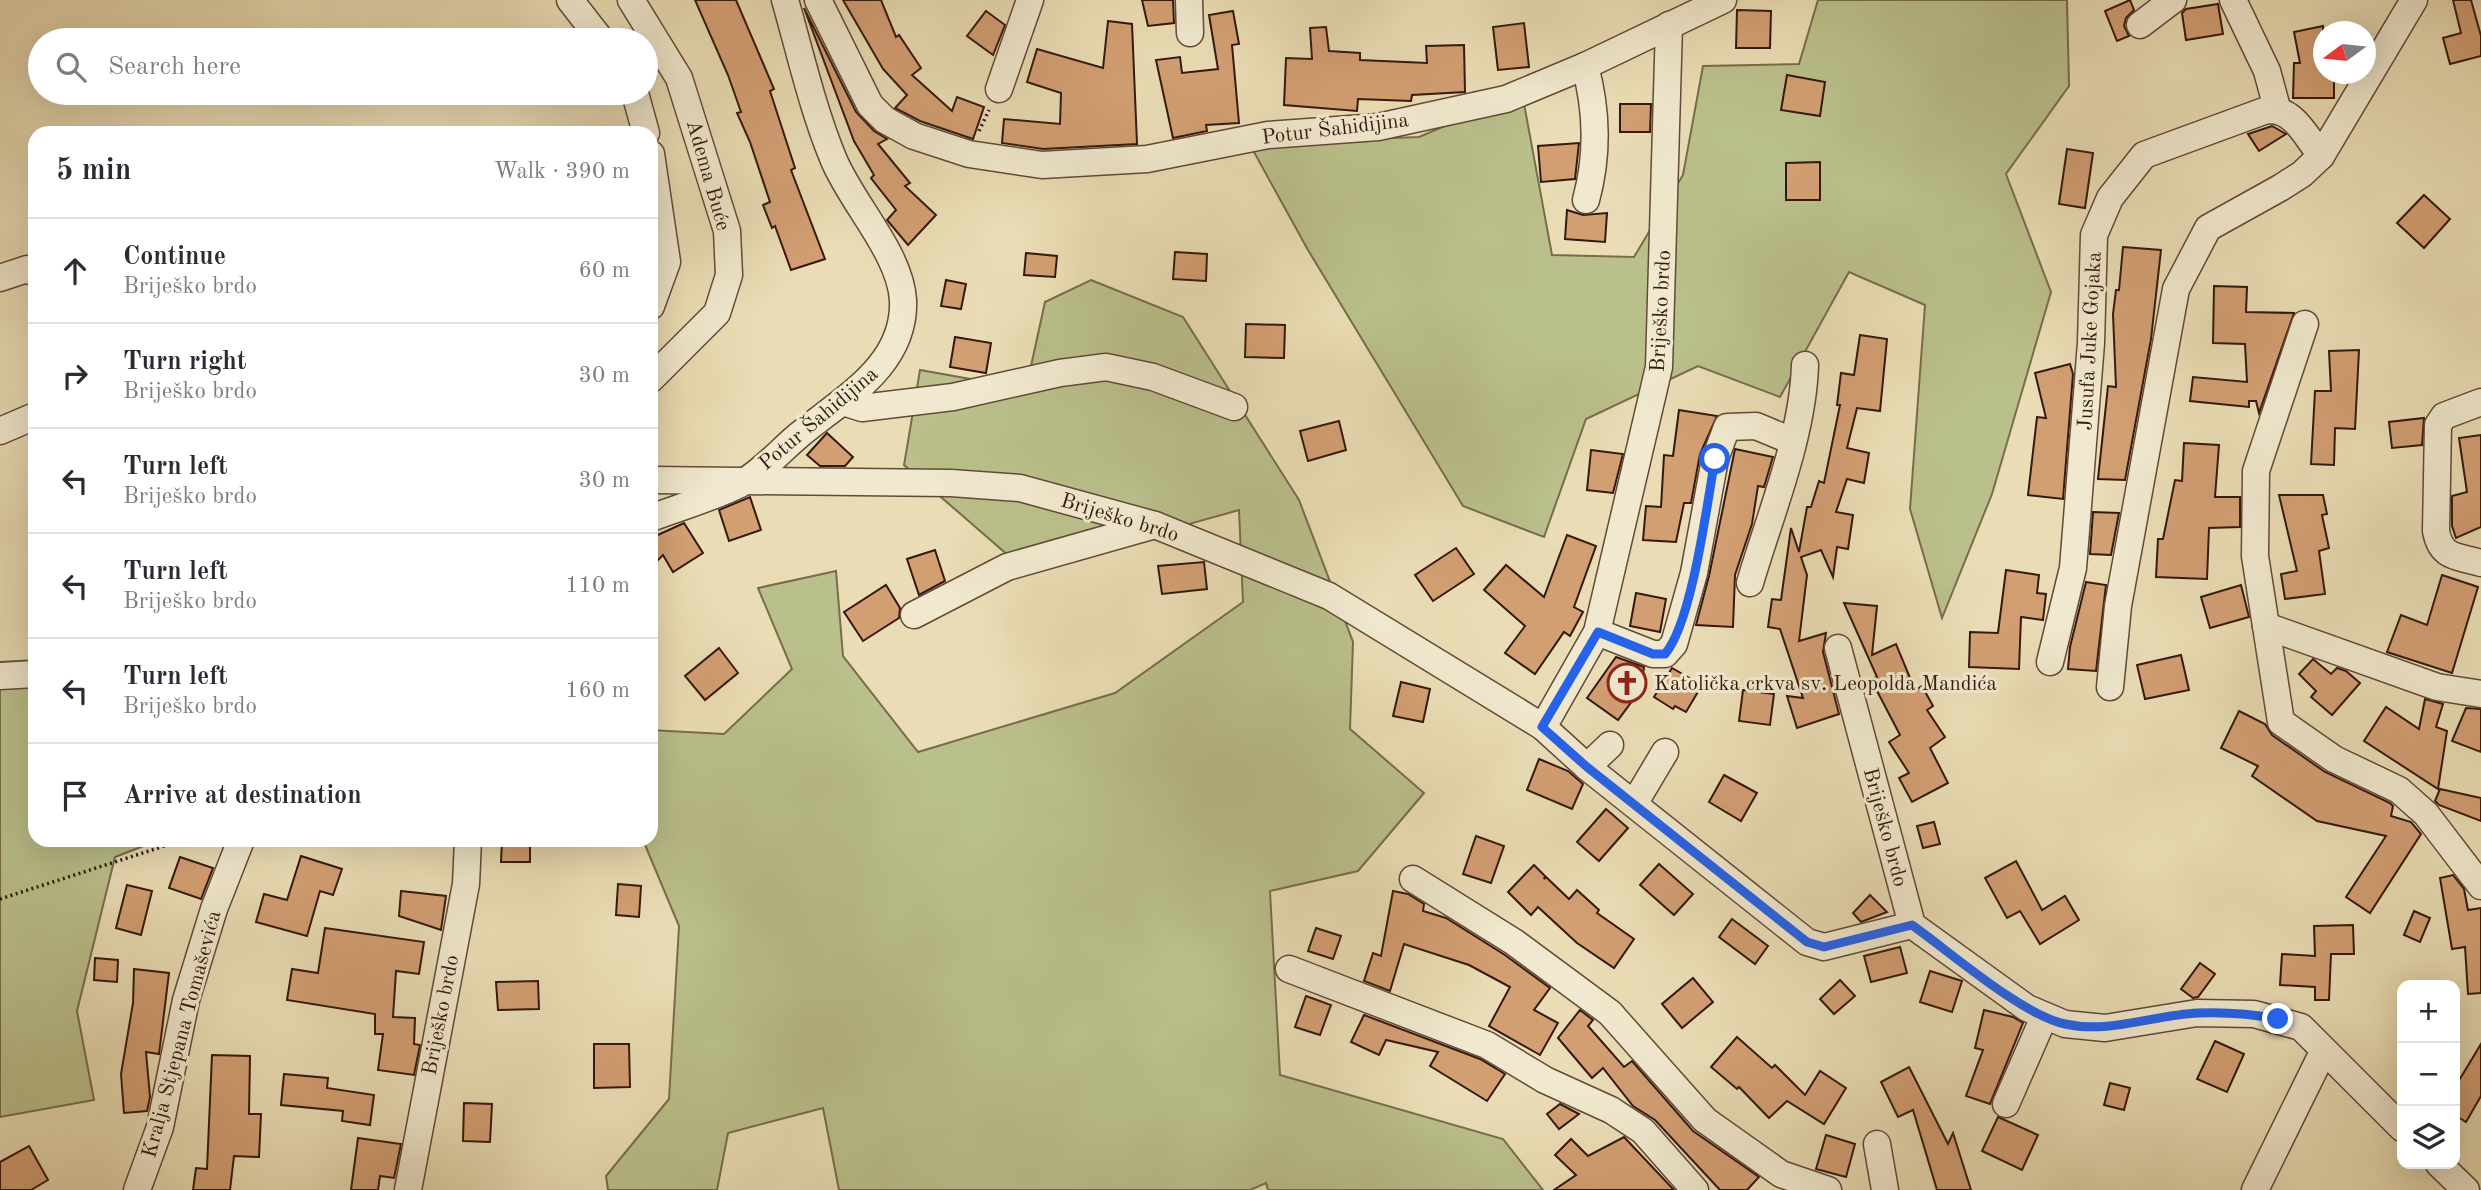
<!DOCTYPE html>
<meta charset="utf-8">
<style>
body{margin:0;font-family:"Old Standard TT",serif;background:#f7f7f7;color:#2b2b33}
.controls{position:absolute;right:21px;bottom:21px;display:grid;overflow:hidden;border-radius:14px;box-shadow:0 7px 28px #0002}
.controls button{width:63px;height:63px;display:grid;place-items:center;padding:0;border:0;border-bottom:2px solid #e1e1e2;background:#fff;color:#2b2b33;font:35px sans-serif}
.compass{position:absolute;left:2313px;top:21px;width:63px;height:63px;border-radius:50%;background:#fff;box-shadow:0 7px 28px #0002;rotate:255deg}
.stop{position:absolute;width:21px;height:21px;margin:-16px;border:5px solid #2563eb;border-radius:50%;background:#fff}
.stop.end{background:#2563eb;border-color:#fff;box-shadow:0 2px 7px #0008}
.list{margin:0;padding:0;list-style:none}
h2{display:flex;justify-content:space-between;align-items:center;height:91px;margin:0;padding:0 28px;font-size:30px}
h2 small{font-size:23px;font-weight:400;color:#7c7c81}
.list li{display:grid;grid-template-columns:46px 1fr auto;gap:21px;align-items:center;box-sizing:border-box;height:105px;padding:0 28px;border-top:2px solid #e1e1e2}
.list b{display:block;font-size:26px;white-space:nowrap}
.list p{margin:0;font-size:23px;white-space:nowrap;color:#7c7c81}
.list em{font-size:23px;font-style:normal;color:#7c7c81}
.icon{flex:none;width:38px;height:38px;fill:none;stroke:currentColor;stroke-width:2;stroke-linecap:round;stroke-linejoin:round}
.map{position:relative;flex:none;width:2481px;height:1190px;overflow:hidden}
.search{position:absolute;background:#fff;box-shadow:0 7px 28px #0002;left:28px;top:28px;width:630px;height:77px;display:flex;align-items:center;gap:18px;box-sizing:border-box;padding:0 24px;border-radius:38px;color:#7c7c81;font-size:26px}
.panel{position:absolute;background:#fff;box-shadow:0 7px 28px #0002;left:28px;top:126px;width:630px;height:721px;border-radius:21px}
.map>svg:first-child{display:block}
.green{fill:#bac08b;stroke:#786c4c;stroke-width:2}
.building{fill:#d29f73;stroke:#35180e;stroke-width:2}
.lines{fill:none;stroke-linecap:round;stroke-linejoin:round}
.minor-casing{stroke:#624938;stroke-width:29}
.path{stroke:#35180e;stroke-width:3.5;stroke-dasharray:2 3.5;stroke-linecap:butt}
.minor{stroke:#f1e9cf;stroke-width:26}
.route{stroke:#2563eb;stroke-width:9}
.labels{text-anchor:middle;stroke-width:6;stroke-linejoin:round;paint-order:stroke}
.street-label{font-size:21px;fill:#35180e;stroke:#f1e9cf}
.poi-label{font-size:21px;fill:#35180e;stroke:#f1e9cf;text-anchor:start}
</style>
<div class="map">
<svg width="2481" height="1190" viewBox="0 0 2481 1190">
<rect width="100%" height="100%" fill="#eaddb5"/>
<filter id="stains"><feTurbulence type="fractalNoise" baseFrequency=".00286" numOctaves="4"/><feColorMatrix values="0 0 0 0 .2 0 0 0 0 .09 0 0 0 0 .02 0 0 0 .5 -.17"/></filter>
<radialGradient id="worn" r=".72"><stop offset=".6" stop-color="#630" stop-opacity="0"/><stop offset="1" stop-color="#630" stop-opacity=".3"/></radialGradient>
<!-- green -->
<g class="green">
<path d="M1818,0H2067L2069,86L2006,174L2051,292L1992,494L1942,618L1910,509L1925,305L1849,272L1780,397L1698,366L1586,419L1544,537L1463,506L1308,250L1249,143L1419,137L1522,93L1552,255L1634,257L1683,175L1703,66L1799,64Z"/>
<path d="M1091,280L1183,317L1299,500L1353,642L1350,729L1424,793L1358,871L1270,891L1280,1075L1503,1139L1543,1190H1268L1266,1183L1250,1190H839L823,1108L728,1133L717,1190H608L606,1176L669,1099L679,926L643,840H651V730L724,734L792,669L758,588L836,571L843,656L918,752L1115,693L1243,602L1239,510L1025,570L904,465L920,370L1026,389L1045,302Z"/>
<path d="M35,660V840H159L115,857L77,1011L94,1100L0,1117V662Z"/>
</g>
<!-- building -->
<g class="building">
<path d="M695,0H736L774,89L770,91L795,168L791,170L825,259L791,270L775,226L772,228L763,205L770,202L750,142L737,113L741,112L728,75Z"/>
<path d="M843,0H881L896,37L899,35L921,68L912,75L952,111L957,97L984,107L973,139L920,121L895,108L907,95L883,69Z"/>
<path d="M1142,0H1173L1174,23L1148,26Z"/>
<path d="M2130,0L2134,10L2126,18L2124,26L2129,36L2117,41L2105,11Z"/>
<path d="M2453,0H2471L2481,36V56L2450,64L2443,38L2461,33Z"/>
<path d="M2218,4L2223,34L2186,40L2182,13L2186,9Z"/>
<path d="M804,8L856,112L874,131L887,139L878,144L910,183L905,186L936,215L908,245L887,220L896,210L871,178L874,175L854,141Z"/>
<path d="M1737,10L1771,11L1770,48H1736Z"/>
<path d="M986,11L1005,25L993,55L967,36Z"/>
<path d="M1233,11L1239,44L1232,45L1239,123L1206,125L1207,131L1173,138L1156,60L1180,57L1182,73L1218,69L1209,15Z"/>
<path d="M1108,21L1132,24L1137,144L1043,149L1002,143L1004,119L1060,124L1061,93L1027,82L1037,49L1103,68Z"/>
<path d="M1524,23L1529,67L1498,70L1493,27Z"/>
<path d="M2323,26V74H2334V98H2293L2294,63H2300L2294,32Z"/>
<path d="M1326,27L1329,51L1360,53V60L1427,63L1426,46L1464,45L1465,92L1412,95L1411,101L1358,99L1357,111L1284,105L1286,58L1312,59L1310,28Z"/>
<path d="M1787,75L1825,82L1820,116L1781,110Z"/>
<path d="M1620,104H1651L1650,132H1620Z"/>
<path d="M2272,126L2286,134L2259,151L2248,134Z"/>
<path d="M1579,143L1575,179L1541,182L1538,146Z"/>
<path d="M2067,149L2093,153L2085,208L2059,204Z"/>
<path d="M1820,162V200H1786V163Z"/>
<path d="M2424,195L2450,219L2424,248L2397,223Z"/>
<path d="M1567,210L1583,215L1607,213L1605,242L1565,239Z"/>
<path d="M2123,247L2161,250L2151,339L2125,480L2098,479L2108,386L2116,387L2113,314L2116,290H2119Z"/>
<path d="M1175,252L1207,254L1206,281L1173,279Z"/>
<path d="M1026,253L1057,256L1055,277L1024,275Z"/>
<path d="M946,280L966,284L961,309L941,306Z"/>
<path d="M2214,286L2247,287L2246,312L2294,313L2259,413L2256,401H2249V407L2190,401L2193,377L2247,382L2245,344L2213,343Z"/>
<path d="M1246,324L1285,325L1284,358L1245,357Z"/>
<path d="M1860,335L1887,339L1880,411L1857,408L1847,448L1869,453L1864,483L1847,479L1836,512L1853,515L1848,549L1837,547L1833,577L1821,550L1801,557L1807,575L1799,641L1826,633L1823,652L1839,714L1797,728L1787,696L1803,698L1780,629L1768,627L1772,599L1781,600L1791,528L1799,552L1807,507H1811L1819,481L1824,483L1840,405H1837L1841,373L1854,375Z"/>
<path d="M955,337L991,343L986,373L950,367Z"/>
<path d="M2359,350L2355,429L2335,428L2334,465L2311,464L2315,391H2331L2329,351Z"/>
<path d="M2070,364L2073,374L2063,499L2028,495L2037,417L2046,418L2035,373Z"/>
<path d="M1679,410L1717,416L1700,454L1691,503H1684L1676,542L1643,540L1646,506L1661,507L1664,455L1673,456Z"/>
<path d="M2424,418L2422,445L2392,448L2389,422Z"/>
<path d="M1339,421L1346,450L1308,461L1300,431Z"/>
<path d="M827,433L853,457L845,466H820L807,455Z"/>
<path d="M2481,435V527L2456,538L2452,526V496L2467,492L2459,438Z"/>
<path d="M2184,443L2219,445L2215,497H2240V527L2209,528L2207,579L2156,577L2158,539H2163L2175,480L2182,481Z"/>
<path d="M1735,449L1773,457L1772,460L1764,487L1758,486L1752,524L1735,575L1733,627L1696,625L1709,576Z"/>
<path d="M1591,450L1623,454L1613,493L1587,490Z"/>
<path d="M2279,495H2323L2327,514L2322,515L2329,548L2319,551L2325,594L2285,599L2281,574L2297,571Z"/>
<path d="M750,497L761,530L729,541L719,510Z"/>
<path d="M2093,512L2119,513L2111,555L2090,554Z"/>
<path d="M684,523L703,553L673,572L663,555L651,567V538Z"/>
<path d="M1567,535L1596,546L1574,607L1583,612L1570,636L1564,632L1535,674L1505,653L1525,626L1484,590L1506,565L1544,597Z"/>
<path d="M1456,548L1474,574L1433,601L1415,575Z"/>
<path d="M935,550L945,581L919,595L907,559Z"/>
<path d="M1204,562L1207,589L1162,594L1158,566Z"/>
<path d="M2006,570L2039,575L2037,593L2046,594L2043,620L2021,617L2019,669L1969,667L1970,632L1998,633Z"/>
<path d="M2442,575L2478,587L2452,673L2387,652L2401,615L2427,625Z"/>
<path d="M2086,582L2106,585L2096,671L2068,669L2070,647Z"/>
<path d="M886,585L900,608L899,618L863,641L844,612Z"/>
<path d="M2241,585L2249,617L2210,628L2201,597Z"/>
<path d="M1636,593L1666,599L1660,632L1630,626Z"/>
<path d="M1844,603L1877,606L1872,655L1896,644L1915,690L1922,686L1933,706L1927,710L1945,737L1930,748L1948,783L1912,802L1899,778L1909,773L1889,742L1900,735L1876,689L1872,679L1877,677Z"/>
<path d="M719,648L738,673L705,700L685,676Z"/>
<path d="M2181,655L2189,690L2145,699L2137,665Z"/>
<path d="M1616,657L1644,667L1641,689L1618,720L1587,698Z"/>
<path d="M2313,659L2331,674L2337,668L2346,671L2360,683L2332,715L2311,697L2316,691L2299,674Z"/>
<path d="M1672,668L1702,685L1686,712L1675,706L1673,709L1654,697Z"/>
<path d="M1401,682L1430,689L1423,722L1393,716Z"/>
<path d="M1743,690L1774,694L1770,725L1739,721Z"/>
<path d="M2425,699L2443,704L2436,727L2447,731L2438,789L2364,741L2386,707L2419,729Z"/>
<path d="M2466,708L2481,709V752L2452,741Z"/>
<path d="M2239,711L2265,724L2272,735L2325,772L2390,803L2393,806L2391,816L2411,822L2421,834L2370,913L2346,897L2386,836L2317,821L2252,776L2258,766L2221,748Z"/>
<path d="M1539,759L1568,771L1583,784L1572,809L1527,790Z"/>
<path d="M1724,775L1757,793L1741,821L1709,802Z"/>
<path d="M2440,789L2481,798V821L2439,805L2435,801Z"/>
<path d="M1606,809L1628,828L1599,861L1577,842Z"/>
<path d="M1934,822L1940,844L1923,848L1917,826Z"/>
<path d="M1476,836L1504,846L1491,883L1463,874Z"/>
<path d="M502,840H530V862H501Z"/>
<path d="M301,856L342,869L333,895L320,891L307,936L256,922L264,894L287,900Z"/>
<path d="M180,857L213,868L201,899L169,888Z"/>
<path d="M2016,861L2042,910L2065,896L2079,920L2040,944L2020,911L2007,918L1985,878Z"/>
<path d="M1659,864L1693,894L1674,915L1640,885Z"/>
<path d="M1534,865L1545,876L1544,879L1546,877L1569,899L1577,890L1599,910L1597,913L1634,939L1614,968L1577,943L1538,907L1531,915L1508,892Z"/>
<path d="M2453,875L2464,889L2468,910L2481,908V993L2468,994L2465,947L2452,949L2440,878Z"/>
<path d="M618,884L641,886L639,917L616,915Z"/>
<path d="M127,885L152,891L141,935L116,928Z"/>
<path d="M401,891L446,896L441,930L399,916Z"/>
<path d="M1393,891L1408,894L1424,904L1423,911L1446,918L1505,955L1550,988L1534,1010L1558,1023L1540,1055L1489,1026L1510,987L1469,965L1404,944L1390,991L1364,981L1373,953L1381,956Z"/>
<path d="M1870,895L1887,912L1861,922L1853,913Z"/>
<path d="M2414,911L2430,918L2420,942L2404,935Z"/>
<path d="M1732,919L1768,946L1755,964L1719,937Z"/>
<path d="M2353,925L2354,954H2331L2329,1000H2315V987L2280,985L2282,954L2315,956L2314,926Z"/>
<path d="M325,928L424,942L419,974L396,971L393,1017L415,1018L414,1044L420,1045L414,1075L378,1070L383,1034H375V1014L287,1000L292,969L318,973Z"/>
<path d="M1316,928L1341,936L1333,959L1308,951Z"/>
<path d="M1900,947L1907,973L1871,982L1864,956Z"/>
<path d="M95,958L118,960L117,982L94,980Z"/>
<path d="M2200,963L2215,974L2198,997L2193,998L2181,989Z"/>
<path d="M134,969L169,973L159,1054L146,1052L150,1097L147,1111L124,1113L121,1074L133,1003Z"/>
<path d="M1930,971L1962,981L1952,1012L1920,1002Z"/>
<path d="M1693,978L1713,1002L1682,1028L1662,1004Z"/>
<path d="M1840,980L1855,996L1834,1014L1820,999Z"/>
<path d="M538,981L539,1009L498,1010L496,982Z"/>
<path d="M1306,996L1331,1005L1320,1035L1295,1027Z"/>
<path d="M1580,1010L1593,1020L1588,1026L1624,1067L1632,1061L1693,1131L1759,1177L1747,1190H1720L1655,1120L1633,1106L1603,1068L1592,1078L1558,1038Z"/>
<path d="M1984,1010L2013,1017L2023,1023L1990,1104L1966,1096L1983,1050L1975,1048Z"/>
<path d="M1364,1015L1480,1059L1505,1074L1487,1101L1430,1066L1438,1052L1386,1040L1379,1055L1351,1042Z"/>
<path d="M1737,1037L1772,1068L1775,1065L1805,1095L1820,1071L1846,1088L1824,1124L1787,1101L1769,1118L1739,1087L1737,1089L1711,1067Z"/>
<path d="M2215,1041L2244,1054L2227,1092L2197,1079Z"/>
<path d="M594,1044H629L630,1087L594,1088Z"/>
<path d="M2481,1044V1096L2466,1122L2455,1115V1087Z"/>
<path d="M212,1055L250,1056L249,1114H261L259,1157L234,1156L230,1190H193L196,1168L207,1169Z"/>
<path d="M1909,1067L1948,1144L1953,1133L1971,1190H1937L1913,1110L1898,1117L1881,1082Z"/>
<path d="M284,1074L328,1078L327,1088L374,1095L370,1125L342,1121L343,1111L281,1105Z"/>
<path d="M2110,1083L2130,1088L2124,1110L2104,1105Z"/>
<path d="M464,1103L492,1104L490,1142L463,1141Z"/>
<path d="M1560,1104L1579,1114L1559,1129L1547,1114Z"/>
<path d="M1998,1117L2038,1135L2022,1170L1982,1151Z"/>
<path d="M1826,1135L1855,1144L1846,1177L1816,1169Z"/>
<path d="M1624,1137L1674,1190H1554L1576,1175L1555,1155L1571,1139L1588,1156Z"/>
<path d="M358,1138L401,1144L394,1178L380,1176L378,1190H351Z"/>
<path d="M29,1146L48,1180L31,1190H0V1162Z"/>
</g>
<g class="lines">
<defs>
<g id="minor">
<path d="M570,0L601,40"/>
<path d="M631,0L679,78L727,231L729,275L717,313L651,379"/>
<path d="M818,0L870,105L885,120L914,136L969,154L1042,165L1147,159L1268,135L1378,127L1506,99L1585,66L1723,0"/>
<path d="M1189,0L1190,33"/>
<path d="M2233,0L2267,71L2277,108"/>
<path d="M2140,25L2173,0"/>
<path d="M1585,66C1597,110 1598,156 1586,200"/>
<path d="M999,89L1030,0"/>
<path d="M635,93L646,133"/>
<path d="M651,154L667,262L651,306"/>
<path d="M0,278L27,269L35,273"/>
<path d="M2305,324L2256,471L2255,556L2281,722L2334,759L2399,790L2426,814L2481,886"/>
<path d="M843,402L862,408L953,397L1060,373L1106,367L1153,377L1234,407"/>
<path d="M2481,402L2444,416L2438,425L2436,531C2441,559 2458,556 2481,563"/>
<path d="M0,431L35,416"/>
<path d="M651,480L951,483L1020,488L1155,525L1329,596L1543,727L1587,767L1807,942L1824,947L1912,925L2027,1008L2065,1024L2105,1028L2197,1013L2254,1014L2301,1027L2402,1128"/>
<path d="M651,518C680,507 712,498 740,484C761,473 780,451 798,436C842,399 906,366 903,300C900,252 851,203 833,158C812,107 800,52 785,0"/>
<path d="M1750,583C1770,515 1803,436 1805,365"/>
<path d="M914,615L1007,567L1155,525"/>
<path d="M2266,626L2437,687L2481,694"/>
<path d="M1597,632L1653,654H1665L1674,644L1694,573L1715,459L1727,427L1756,426L1792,441"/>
<path d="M1838,648L1912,925"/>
<path d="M2050,662L2073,568L2091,343L2094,235L2110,198L2144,155L2264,111C2292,105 2306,136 2321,156"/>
<path d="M0,676L35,674"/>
<path d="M2110,687L2118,606L2176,289L2208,228L2280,188L2302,174L2321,156L2414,0"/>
<path d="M1543,727L1597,632L1659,367L1669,25"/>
<path d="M1587,767L1610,745"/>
<path d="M1634,804L1665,752"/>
<path d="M1413,879L1514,942L1610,1013L1705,1120L1781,1174L1828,1190"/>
<path d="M1289,969L1487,1045L1545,1080L1611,1110L1643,1131L1695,1190"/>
<path d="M2006,1104L2044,1017"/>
<path d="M1877,1144L1885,1190"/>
<path d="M2439,1164L2466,1190"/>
<path d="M137,1190L160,1127L186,1000L214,909L241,840"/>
<path d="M408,1190L466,884L468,840"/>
<path d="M2255,1190L2323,1052"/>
</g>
</defs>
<!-- minor casing -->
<use href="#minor" class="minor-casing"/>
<!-- path -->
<g class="path">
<path d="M979,131L989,110"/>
<path d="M0,899L183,840"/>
</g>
<!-- minor -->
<use href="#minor" class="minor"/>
</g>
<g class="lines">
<!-- route -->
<path class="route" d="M1715,459C1707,504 1692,623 1665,654H1653L1598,632L1542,727L1587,767L1807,942L1824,947L1912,925C1950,952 2022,1015 2065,1024C2110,1034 2153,1015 2198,1013C2225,1012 2252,1014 2278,1019"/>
</g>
<!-- icons -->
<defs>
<symbol id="church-ring" viewBox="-11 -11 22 22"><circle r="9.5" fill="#f1e9cf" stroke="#8f2418" stroke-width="1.5"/><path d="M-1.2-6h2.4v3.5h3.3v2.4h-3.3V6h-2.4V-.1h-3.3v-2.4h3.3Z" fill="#8f2418"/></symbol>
</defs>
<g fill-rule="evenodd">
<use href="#church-ring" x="1605" y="661" width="44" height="44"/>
</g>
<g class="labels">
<!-- street labels -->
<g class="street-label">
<text transform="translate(1335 128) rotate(-7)" y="7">Potur Šahidijina</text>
<text transform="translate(709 175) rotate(74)" y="7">Adema Buće</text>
<text transform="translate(1660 311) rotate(-87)" y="7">Briješko brdo</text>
<text transform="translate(2089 341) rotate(-87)" y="7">Jusufa Juke Gojaka</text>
<text transform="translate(818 418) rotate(-40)" y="7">Potur Šahidijina</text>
<text transform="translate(1120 517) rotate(17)" y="7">Briješko brdo</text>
<text transform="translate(1886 827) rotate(75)" y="7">Briješko brdo</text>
<text transform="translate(440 1015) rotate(-79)" y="7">Briješko brdo</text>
<text transform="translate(181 1034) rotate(-75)" y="7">Kralja Stjepana Tomaševića</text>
</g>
<!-- poi labels -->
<g class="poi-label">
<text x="1654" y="690">Katolička crkva sv. Leopolda Mandića</text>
</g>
</g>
<rect width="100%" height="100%" filter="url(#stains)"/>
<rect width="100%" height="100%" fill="url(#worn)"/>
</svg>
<div class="controls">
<button>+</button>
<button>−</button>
<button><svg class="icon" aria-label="layers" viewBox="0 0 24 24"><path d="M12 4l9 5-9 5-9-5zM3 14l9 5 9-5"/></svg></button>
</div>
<svg class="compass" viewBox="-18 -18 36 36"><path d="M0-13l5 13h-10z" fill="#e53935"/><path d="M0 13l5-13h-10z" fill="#7c7c81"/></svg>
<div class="stop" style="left:1715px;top:459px"></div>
<div class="stop end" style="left:2278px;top:1019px"></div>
<div class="search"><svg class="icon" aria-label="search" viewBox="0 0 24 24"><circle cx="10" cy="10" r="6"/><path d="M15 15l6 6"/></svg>Search here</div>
<section class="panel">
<h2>5 min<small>Walk · 390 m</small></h2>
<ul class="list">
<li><svg class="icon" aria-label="ahead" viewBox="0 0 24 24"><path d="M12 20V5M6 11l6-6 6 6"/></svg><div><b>Continue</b><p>Briješko brdo</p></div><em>60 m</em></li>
<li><svg class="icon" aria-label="right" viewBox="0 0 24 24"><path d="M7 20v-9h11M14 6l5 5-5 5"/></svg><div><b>Turn right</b><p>Briješko brdo</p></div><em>30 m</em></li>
<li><svg class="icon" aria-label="left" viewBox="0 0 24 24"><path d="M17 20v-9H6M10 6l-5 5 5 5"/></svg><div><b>Turn left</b><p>Briješko brdo</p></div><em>30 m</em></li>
<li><svg class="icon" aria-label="left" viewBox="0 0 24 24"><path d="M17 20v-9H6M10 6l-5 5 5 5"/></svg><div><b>Turn left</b><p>Briješko brdo</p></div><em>110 m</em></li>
<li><svg class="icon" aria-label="left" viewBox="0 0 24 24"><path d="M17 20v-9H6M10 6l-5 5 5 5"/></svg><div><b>Turn left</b><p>Briješko brdo</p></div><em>160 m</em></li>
<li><svg class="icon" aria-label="arrive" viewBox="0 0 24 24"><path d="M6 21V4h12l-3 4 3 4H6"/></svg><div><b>Arrive at destination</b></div></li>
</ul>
</section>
</div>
